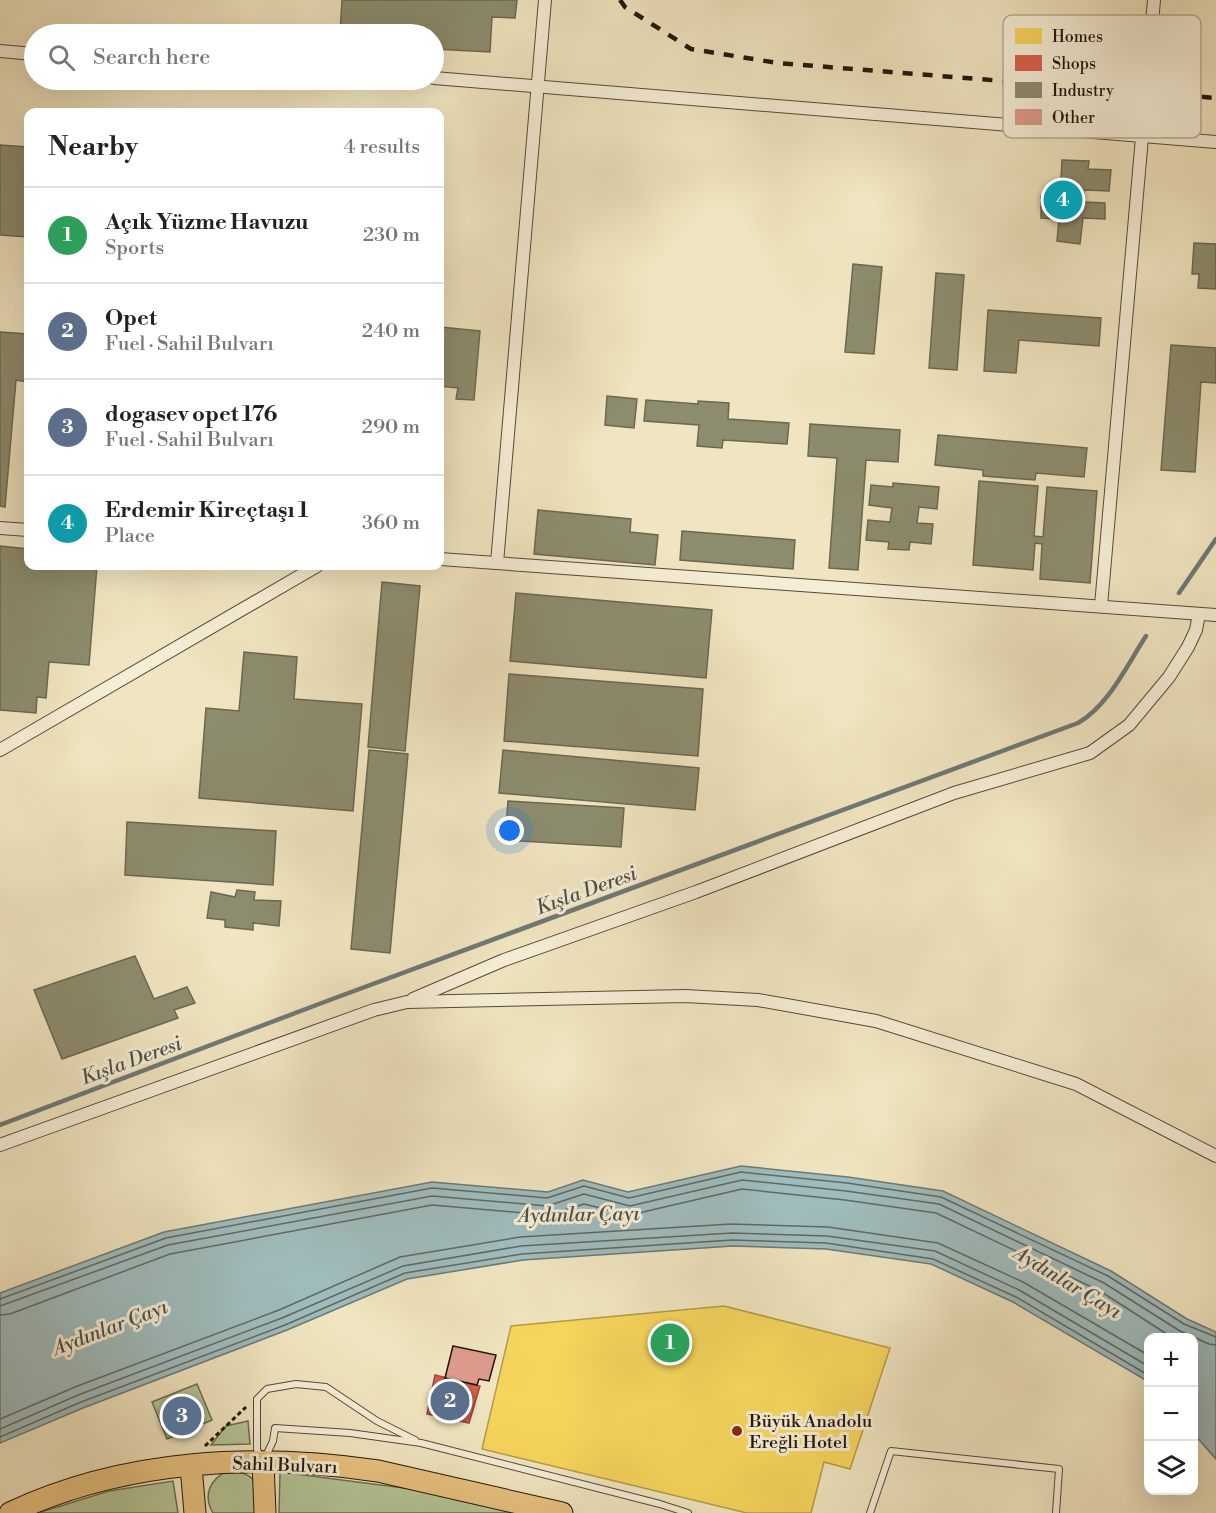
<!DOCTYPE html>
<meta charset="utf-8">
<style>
body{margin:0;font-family:"Libre Bodoni",serif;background:#f2f2f2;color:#222}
.controls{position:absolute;right:18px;bottom:18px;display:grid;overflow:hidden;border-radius:12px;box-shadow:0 6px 24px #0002}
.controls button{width:54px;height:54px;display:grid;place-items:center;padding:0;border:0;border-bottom:2px solid #e0e0e0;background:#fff;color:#222;font:30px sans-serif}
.you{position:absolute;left:510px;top:831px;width:21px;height:21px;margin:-15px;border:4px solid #fff;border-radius:50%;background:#1a73e8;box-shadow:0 0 0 9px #1a73e833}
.badge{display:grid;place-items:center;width:39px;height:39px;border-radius:50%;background:#0b8043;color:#fff;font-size:20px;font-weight:700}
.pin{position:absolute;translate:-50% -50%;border:3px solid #fff;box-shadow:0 2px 6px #0006}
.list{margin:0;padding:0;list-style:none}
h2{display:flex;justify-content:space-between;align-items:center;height:78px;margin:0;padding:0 24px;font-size:26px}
h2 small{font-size:20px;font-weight:400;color:#767676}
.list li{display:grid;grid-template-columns:39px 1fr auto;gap:18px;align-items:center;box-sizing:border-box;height:96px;padding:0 24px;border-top:2px solid #e0e0e0}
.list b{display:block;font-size:22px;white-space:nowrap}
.list p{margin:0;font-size:20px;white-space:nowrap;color:#767676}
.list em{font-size:20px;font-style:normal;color:#767676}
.icon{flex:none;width:33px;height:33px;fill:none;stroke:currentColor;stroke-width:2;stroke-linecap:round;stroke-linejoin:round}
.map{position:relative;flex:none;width:1216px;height:1513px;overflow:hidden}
.search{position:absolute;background:#fff;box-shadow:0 6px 24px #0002;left:24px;top:24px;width:420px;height:66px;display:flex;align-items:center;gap:15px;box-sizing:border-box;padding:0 21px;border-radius:33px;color:#767676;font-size:22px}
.panel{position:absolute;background:#fff;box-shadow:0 6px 24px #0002;left:24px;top:108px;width:420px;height:462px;border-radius:12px}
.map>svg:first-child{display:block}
.green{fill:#b4c697;stroke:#6c6e51;stroke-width:1.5}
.water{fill:#9fbcbd;stroke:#6d7976;stroke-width:1.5}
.homes{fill:#f6d55c;stroke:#b79b44;stroke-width:1.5}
.shops{fill:#d6604d;stroke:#a04a39;stroke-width:1.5}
.industry{fill:#8c8c6e;stroke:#6c6850;stroke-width:1.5}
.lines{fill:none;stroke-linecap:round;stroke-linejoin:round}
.shore{stroke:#616864;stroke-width:1.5}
.stream{stroke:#6d7976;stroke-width:4.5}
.building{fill:#de9b8d;stroke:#23150b;stroke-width:1.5}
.service-casing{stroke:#564938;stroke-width:8}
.minor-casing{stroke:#564938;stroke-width:14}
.trunk-casing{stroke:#23150b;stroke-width:23}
.path{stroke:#23150b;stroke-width:3;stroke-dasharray:4.5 3;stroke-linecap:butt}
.service{stroke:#f5eed6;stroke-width:6}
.minor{stroke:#f5eed6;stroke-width:12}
.trunk{stroke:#e8c280;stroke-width:21}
.rail{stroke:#23150b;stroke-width:4.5;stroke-dasharray:10 10;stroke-linecap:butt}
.poi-dot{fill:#8f2418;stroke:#f5eed6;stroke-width:2}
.labels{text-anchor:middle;stroke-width:6;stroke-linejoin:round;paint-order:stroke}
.poi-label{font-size:18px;fill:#23150b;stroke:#f5eed6;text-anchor:start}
.street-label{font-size:18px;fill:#23150b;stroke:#f5eed6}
.water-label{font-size:20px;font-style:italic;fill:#4e4f49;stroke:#f5eed6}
.key{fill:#f5eed6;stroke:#b6ad99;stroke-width:1.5}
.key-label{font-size:16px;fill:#23150b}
</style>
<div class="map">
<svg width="1216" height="1513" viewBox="0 0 1216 1513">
<rect width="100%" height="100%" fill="#f0e5c0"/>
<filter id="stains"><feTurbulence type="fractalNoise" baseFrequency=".00333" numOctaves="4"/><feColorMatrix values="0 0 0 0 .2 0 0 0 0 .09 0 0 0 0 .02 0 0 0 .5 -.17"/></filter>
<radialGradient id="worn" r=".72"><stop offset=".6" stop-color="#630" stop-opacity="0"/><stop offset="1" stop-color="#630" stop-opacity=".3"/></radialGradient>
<!-- green -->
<g class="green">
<path d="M197,1384L212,1420L167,1439L152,1402Z"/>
<path d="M248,1421L250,1444L211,1445L226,1426Z"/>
<path d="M227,1471C241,1472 249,1473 257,1484L255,1513H213C203,1496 209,1480 227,1471Z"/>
<path d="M280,1472L427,1491L516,1513H279Z"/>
<path d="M173,1481L178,1513H38L109,1491Z"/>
</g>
<!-- water -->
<path class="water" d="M741,1166L848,1177L943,1191L1111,1271L1187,1319L1216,1332V1459L1194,1434V1338H1148V1384L1144,1379L1013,1302L931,1264L826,1249L733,1246L523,1260L407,1279L287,1330L83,1408L0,1443V1293L164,1232L432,1182L548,1192L583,1180L628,1192Z"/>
<!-- homes -->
<path class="homes" d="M724,1306L890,1348L850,1469L824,1462L811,1513H747L482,1449L511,1326Z"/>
<!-- shops -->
<path class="shops" d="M435,1375L480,1386L469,1423L427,1414Z"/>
<!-- industry -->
<g class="industry">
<path d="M342,0H517L515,18L492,17L490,52L434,49V34H340Z"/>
<path d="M0,145L28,147V237L0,235Z"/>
<path d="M1062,160L1089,161L1088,169L1111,170L1109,191L1084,190V202L1105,203V219L1083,218L1080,244L1057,241L1059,219L1041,218V196L1060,198Z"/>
<path d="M1194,243L1216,244V289L1198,288L1199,274H1192Z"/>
<path d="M853,264L882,267L874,354L845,352Z"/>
<path d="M936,273L964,275L957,370L929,368Z"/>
<path d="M988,310L1101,318L1099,346L1019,340L1016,373L984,371Z"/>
<path d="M440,327L480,331L474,400L456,399L458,388L440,386Z"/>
<path d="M0,332L28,334V382L16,380L5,507L0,506Z"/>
<path d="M1171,345L1216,348V383L1201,382L1195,472L1161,470Z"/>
<path d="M607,396L637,399L634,428L605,425Z"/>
<path d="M646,400L698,404V401L729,403L728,419L789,423L787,444L723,440L722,448L697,446L699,425L644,421Z"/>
<path d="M810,424L900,430L898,462L866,460L858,570L829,568L837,458L808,456Z"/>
<path d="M938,435L1087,448L1084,477L1036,473L1035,480L983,476V470L935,465Z"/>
<path d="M979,481L1038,486L1034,536L1043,537L1047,487L1097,491L1090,583L1040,579L1042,544L1035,543L1033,570L973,565Z"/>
<path d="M893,483L939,487L937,509L919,507L917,523L933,524L931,544L910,542L909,550L888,549L889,542L866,540L868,520L890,522L892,508L869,505L871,485L893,487Z"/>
<path d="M538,510L631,519L630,532L658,535L655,565L534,554Z"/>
<path d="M682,531L795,540L793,569L680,560Z"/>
<path d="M0,546L28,549V566H97L89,665L49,662L46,698L37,697L36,713L0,710Z"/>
<path d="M382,582L420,586L405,751L368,747Z"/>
<path d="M516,593L712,610L706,678L510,661Z"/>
<path d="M244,652L297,657L294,699L362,704L353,811L199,798L206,708L239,711Z"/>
<path d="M509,674L703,689L698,756L504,741Z"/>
<path d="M369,750L408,754L390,953L351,949Z"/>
<path d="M503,750L699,768L695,810L499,793Z"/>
<path d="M508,801L624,808L621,847L505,840Z"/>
<path d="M127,822L276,831L273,885L125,875Z"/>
<path d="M237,890L255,892L254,900L281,901L279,926L253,923V930L225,927V920L207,918L211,892L235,897Z"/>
<path d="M135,956L154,999L187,987L195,1003L174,1010L178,1018L62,1059L34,990Z"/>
</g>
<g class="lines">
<!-- shore -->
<g class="shore">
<path d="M0,1299L166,1238L432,1188L547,1198L584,1186L629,1198L741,1172L847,1183L941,1197L1108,1276L1184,1324L1216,1337"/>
<path d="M0,1306L168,1245L432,1196L547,1206L584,1194L630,1206L742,1180L846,1191L939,1204L1104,1283L1180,1331L1209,1344L1216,1345"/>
<path d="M0,1315L10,1314L170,1254L432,1205L547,1215L584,1204L630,1215L742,1189L845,1200L936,1213L1100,1291L1173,1338"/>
<path d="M0,1419L75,1387L279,1310L400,1257L520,1237L731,1224L828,1227L938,1243L1023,1282L1148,1355"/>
<path d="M0,1429L78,1395L282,1318L403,1266L521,1246L732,1233L827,1236L935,1251L1019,1290L1148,1366"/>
<path d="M0,1437L81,1402L285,1325L405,1273L522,1254L732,1240L826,1243L933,1259L1016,1297L1148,1375"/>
</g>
<!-- stream -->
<g class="stream">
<path d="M1179,593L1216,539"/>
<path d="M0,1125L327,1001L1078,723C1109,705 1127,665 1146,636"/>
</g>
</g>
<!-- building -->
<path class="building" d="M453,1346L496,1355L489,1381L479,1379L477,1385L445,1378Z"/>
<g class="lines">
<defs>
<g id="service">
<path d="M265,1458L273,1441L275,1428L350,1433L421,1443L660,1504L688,1513"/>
<path d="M262,1459L257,1450V1399L267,1389L296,1384L326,1387L377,1421L415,1440"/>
<path d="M870,1513L891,1451L1059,1469L1056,1513"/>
</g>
<g id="minor">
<path d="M0,51L34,54"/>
<path d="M434,78L1216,142"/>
<path d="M0,528L28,530"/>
<path d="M440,559L1216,615"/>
<path d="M497,563L545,0"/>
<path d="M1101,606L1154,0"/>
<path d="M0,750L317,566"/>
<path d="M413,999L504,960L696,892L954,793L1090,753L1129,725L1169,677L1188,647L1196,630L1199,614"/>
<path d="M0,1145L374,1010L407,1002L685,996L758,1000L876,1021L1076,1084L1216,1156"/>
</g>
<g id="trunk">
<path d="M263,1462L265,1513"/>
<path d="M191,1466L195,1513"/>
<path d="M10,1513C124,1459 255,1453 378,1471L562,1513"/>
</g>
</defs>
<!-- service casing -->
<use href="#service" class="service-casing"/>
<!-- minor casing -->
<use href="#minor" class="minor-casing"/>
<!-- trunk casing -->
<use href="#trunk" class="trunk-casing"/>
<!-- path -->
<path class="path" d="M205,1446L246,1407"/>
<!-- service -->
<use href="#service" class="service"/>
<!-- minor -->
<use href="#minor" class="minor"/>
<!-- trunk -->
<use href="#trunk" class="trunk"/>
<!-- rail -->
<path class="rail" d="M620,0L625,7L691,49L778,63L1216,98"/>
</g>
<!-- markers -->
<circle class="poi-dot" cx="737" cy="1431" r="6"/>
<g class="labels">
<!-- poi labels -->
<g class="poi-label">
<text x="749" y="1427">Büyük Anadolu<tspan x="749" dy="21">Ereğli Hotel</tspan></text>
</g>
<!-- street labels -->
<g class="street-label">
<text transform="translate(285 1465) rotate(2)" y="6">Sahil Bulvarı</text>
</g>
<!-- water labels -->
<g class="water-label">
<text transform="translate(586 890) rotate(-20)" y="7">Kışla Deresi</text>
<text transform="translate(131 1060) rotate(-20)" y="7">Kışla Deresi</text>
<text transform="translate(579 1214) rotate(-1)" y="7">Aydınlar Çayı</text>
<text transform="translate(1068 1282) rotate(31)" y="7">Aydınlar Çayı</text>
<text transform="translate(110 1327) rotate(-21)" y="7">Aydınlar Çayı</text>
</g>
</g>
<!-- legend -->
<rect x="1003" y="15" width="198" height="123" rx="9" class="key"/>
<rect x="1015" y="28" width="27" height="16" fill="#f6d55c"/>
<rect x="1015" y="55" width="27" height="16" fill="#d6604d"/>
<rect x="1015" y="82" width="27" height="16" fill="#8c8c6e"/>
<rect x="1015" y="109" width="27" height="16" fill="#de9b8d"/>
<g class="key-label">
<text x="1052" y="42">Homes</text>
<text x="1052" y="69">Shops</text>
<text x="1052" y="96">Industry</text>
<text x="1052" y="123">Other</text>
</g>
<rect width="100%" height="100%" filter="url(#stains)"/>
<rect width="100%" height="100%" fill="url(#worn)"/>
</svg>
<div class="controls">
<button>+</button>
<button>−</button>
<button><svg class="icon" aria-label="layers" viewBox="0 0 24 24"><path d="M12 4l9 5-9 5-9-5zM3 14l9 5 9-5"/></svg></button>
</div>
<div class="you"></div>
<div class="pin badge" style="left:670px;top:1343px;background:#2e9e5b">1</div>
<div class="pin badge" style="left:450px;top:1401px;background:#5c6f8a">2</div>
<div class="pin badge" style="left:182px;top:1416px;background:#5c6f8a">3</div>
<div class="pin badge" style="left:1063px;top:200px;background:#0f9aa8">4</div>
<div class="search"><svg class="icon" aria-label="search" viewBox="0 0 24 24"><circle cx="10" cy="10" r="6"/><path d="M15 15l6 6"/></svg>Search here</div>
<section class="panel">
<h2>Nearby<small>4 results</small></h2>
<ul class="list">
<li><span class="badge" style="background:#2e9e5b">1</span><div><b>Açık Yüzme Havuzu</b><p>Sports</p></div><em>230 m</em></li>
<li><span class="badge" style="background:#5c6f8a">2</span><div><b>Opet</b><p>Fuel · Sahil Bulvarı</p></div><em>240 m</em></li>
<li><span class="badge" style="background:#5c6f8a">3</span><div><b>dogasev opet 176</b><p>Fuel · Sahil Bulvarı</p></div><em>290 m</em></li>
<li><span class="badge" style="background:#0f9aa8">4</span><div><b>Erdemir Kireçtaşı 1</b><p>Place</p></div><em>360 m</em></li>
</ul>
</section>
</div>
